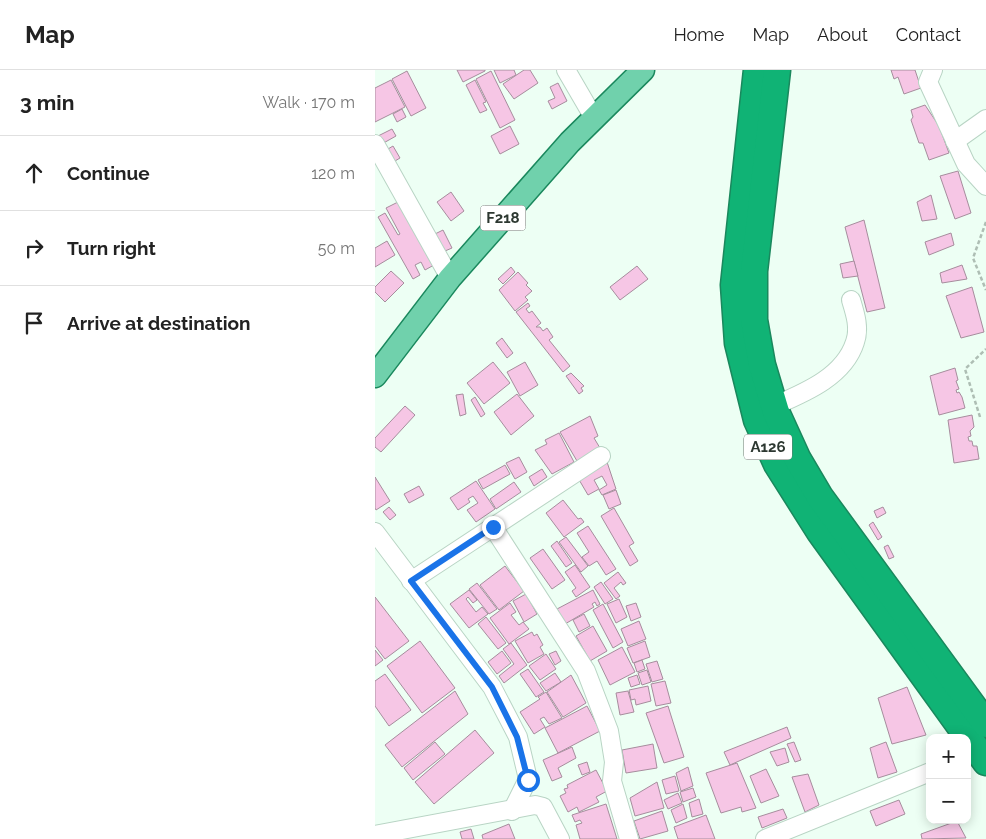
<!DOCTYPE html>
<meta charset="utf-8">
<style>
body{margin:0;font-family:Raleway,sans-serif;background:#f6f6f6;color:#222}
.controls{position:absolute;right:15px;bottom:15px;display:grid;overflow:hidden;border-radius:10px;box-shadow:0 2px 12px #0003}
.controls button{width:45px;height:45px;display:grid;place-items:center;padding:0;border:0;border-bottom:1px solid #e0e0e0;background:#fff;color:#222;font:25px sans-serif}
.stop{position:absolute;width:15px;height:15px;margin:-11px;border:4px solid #1a73e8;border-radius:50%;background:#fff}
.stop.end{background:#1a73e8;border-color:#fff;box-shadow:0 1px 5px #0008}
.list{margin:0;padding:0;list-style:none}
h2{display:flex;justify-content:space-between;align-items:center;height:65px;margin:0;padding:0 20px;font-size:21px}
h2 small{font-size:16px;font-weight:400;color:#767676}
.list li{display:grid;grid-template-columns:32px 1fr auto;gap:15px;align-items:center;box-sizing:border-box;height:75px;padding:0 20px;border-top:1px solid #e0e0e0}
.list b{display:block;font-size:19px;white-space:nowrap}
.list em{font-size:16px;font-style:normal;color:#767676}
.icon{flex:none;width:28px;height:28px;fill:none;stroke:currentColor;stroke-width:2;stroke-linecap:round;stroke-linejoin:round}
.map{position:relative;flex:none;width:611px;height:769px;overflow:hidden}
header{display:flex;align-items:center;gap:30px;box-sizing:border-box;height:70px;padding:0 25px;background:#fff;border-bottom:1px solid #e0e0e0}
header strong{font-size:24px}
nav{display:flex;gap:28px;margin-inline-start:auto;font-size:18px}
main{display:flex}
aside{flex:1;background:#fff}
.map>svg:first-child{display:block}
.building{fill:#f6c6e5;stroke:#a68d9d}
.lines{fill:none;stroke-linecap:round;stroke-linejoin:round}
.minor-casing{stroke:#b8d4c4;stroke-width:20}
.major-casing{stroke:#1a885d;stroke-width:25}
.highway-casing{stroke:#1a885d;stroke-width:29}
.path{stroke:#aebeb4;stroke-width:2.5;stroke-dasharray:4 2.5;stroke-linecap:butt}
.minor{stroke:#fff;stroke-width:18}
.major{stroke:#70d1ac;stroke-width:22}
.highway{stroke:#10b375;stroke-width:26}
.route{stroke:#1a73e8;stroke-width:6}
.labels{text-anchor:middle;stroke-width:5;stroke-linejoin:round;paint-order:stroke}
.shield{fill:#fff;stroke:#6c746f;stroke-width:1}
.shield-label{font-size:15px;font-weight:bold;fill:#2d3831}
</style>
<header>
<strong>Map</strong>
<nav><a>Home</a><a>Map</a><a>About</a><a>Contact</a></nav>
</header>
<main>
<aside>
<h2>3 min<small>Walk · 170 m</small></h2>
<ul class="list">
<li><svg class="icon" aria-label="ahead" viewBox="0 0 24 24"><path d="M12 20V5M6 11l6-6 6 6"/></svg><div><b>Continue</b></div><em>120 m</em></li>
<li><svg class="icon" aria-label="right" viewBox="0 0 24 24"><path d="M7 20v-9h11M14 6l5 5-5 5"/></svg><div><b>Turn right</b></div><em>50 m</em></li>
<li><svg class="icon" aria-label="arrive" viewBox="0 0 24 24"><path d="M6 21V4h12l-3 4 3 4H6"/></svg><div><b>Arrive at destination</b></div></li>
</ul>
</aside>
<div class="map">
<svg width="611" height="769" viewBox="0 0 611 769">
<rect width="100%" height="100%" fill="#edfff4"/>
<!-- building -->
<g class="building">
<path d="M82,0H110V1L88,12Z"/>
<path d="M119,0H139L141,5L125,13Z"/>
<path d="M149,0H155L163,13L139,29L128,14Z"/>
<path d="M516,0H540L546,18L529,24L523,7L519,9Z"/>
<path d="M32,1L51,38L36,46L17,9Z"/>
<path d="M116,1L140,50L125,58L101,9Z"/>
<path d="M16,10L30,37L0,52V18Z"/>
<path d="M100,10L111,32L108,33L112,40L105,43L91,15Z"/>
<path d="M183,13L192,31L177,39L173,31L180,28L175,17Z"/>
<path d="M550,35L564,56L574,83L554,90L548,73H544L536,50L538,47L536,40Z"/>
<path d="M27,39L31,47L22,52L18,44Z"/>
<path d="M135,56L144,74L125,84L116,66Z"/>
<path d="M17,59L21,66L5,75L1,67Z"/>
<path d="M18,76L25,88L15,94L8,82Z"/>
<path d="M583,101L596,143L580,149L565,106Z"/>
<path d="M76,122L89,141L76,151L62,132Z"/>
<path d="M556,125L562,149L547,151L542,132Z"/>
<path d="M23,132L59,195L50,200L46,192L40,195L45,205L38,209L3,147L10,143L23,165L25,164L11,138Z"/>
<path d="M489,150L510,238L492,242L470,157Z"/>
<path d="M68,160L77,178L63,184L54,167Z"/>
<path d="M576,163L579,175L554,185L550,172Z"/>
<path d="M12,171L20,185L0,197V178Z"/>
<path d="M479,191L483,206L468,208L465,194Z"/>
<path d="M587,195L592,209L567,213L565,203Z"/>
<path d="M262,196L273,209L245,230L235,217Z"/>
<path d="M136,197L140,202L128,214L123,209Z"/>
<path d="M16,201L29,213L10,232L0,222V217Z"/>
<path d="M143,202L153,213L151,215L157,221L150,227L153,230L140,241L124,220Z"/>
<path d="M597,217L609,262L586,268L571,226Z"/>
<path d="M153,233L155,236L151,239L154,243L157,241L166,253L161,257H165L168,261L172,258L178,267L174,270L195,296L188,302L141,242Z"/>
<path d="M127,268L138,283L132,288L121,273Z"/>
<path d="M118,292L135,313L109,334L92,313Z"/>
<path d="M150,292L163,315L145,326L132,302Z"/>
<path d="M580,298L583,310L581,311L584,319L581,320L582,323L584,322L587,327L590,338L564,345L555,306Z"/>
<path d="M196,303L209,316L206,318L208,321L204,324L191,306Z"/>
<path d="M88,324L91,344L85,346L81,325Z"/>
<path d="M142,324L159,346L136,365L119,342Z"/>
<path d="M100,327L110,344L106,347L96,330Z"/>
<path d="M30,336L40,345L6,382L0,377V368Z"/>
<path d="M597,345L599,357L595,361L596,366L593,367L594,371H597L598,376H602L604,389L579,393L573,350Z"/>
<path d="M215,346L223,366L219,368L225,378L208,394L205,389L202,391L185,362Z"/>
<path d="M184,363L199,392L177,404L160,380L172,374L170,370Z"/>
<path d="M144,387L152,402L140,409L131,393Z"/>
<path d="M232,392L241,419L227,425L224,420L232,415L227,406L219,410L224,419L213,425L203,408Z"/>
<path d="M130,395L135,404L108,419L103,410Z"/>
<path d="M167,399L172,407L159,416L154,407Z"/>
<path d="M0,407L15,431L1,440L0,438Z"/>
<path d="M101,411L120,439L101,452L92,440L103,433L98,426L93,429L95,432L83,440L75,428Z"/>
<path d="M139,412L146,422L121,439L115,429Z"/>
<path d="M44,416L49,425L34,433L29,424Z"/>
<path d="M241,420L246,434L234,439L228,425Z"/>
<path d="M188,430L203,449L206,448L209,452L189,467L171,443Z"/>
<path d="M14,437L21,445L15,450L8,442Z"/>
<path d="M508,437L511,443L502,448L499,441Z"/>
<path d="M239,438L259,473L254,476L263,491L255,496L226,446Z"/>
<path d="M498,452L507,467L503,470L494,455Z"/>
<path d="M213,456L241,499L231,505L222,491L214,496L207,487L214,482L202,463Z"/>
<path d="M191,467L213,496L206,502L184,472Z"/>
<path d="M182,471L197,493L191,497L176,476Z"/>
<path d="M513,475L519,487L514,489L509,477Z"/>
<path d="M168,479L190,510L177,519L155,488Z"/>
<path d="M200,495L215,517L201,527L197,521L201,518L190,502Z"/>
<path d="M130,496L149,521L124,540L105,515Z"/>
<path d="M243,502L251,513L248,515L246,512L239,518L245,526L241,529L229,513Z"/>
<path d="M226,512L238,529L230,534L219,517Z"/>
<path d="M102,513L122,539L114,544L94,519Z"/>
<path d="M94,520L102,530L98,533L93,527L91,529L101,542L107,537L113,544L94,558L75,534Z"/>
<path d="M218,520L225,534L222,536L220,532L217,534L219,537L190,554L182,539Z"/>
<path d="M151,524L162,544L149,552L138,531Z"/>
<path d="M0,527L34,571L10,589L0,576Z"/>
<path d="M244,529L252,547L241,553L232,534Z"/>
<path d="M135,533L141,542L136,545L144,555L148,552L154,559L134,574L115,548Z"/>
<path d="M261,533L266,547L256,551L251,536Z"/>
<path d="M228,534L248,572L238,578L218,540Z"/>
<path d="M209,544L215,556L204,562L198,550Z"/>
<path d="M111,547L131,573L123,579L103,554Z"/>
<path d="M264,551L271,569L253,576L246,559Z"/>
<path d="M218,556L232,581L215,591L201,566Z"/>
<path d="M157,562L159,566L162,564L168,575L165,577L169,584L153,593L140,571Z"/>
<path d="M45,571L80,618L47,643L12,596Z"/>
<path d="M270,571L275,587L258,593L252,578Z"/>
<path d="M136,573L152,595L129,613L124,606L139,594L128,579Z"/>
<path d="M247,577L260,602L235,615L223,590Z"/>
<path d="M0,580L8,590L0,596Z"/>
<path d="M127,581L136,593L122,604L113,592Z"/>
<path d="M181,581L186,591L180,595L174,584Z"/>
<path d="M171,584L181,599L165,610L154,596Z"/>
<path d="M267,590L270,599L262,602L259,593Z"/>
<path d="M282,591L288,609L277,612L271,594Z"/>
<path d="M153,599L169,622L161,627L145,604Z"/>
<path d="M272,600L276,612L267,615L263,603Z"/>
<path d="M180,603L186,612L171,621L165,613Z"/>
<path d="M10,604L36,640L14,656L0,636V611Z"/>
<path d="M196,605L211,633L188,647L172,622Z"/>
<path d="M262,605L265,614L256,617L253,608Z"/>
<path d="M290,611L296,633L281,636L276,614Z"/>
<path d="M273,616L276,631L261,635L260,629L256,630L254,620Z"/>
<path d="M532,617L551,665L517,674L503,628Z"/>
<path d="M80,621L93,644L27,697L10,675Z"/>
<path d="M253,621L259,642L245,645L241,623Z"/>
<path d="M171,622L187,648L174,654L169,647L165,649L170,657L159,664L145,642L165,629L163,627Z"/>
<path d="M212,636L225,661L183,683L170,658Z"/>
<path d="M293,636L309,687L289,693L271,643Z"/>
<path d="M412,657L416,668L355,695L349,682Z"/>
<path d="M100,660L119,683L59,734L40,712Z"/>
<path d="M60,672L70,684L38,710L29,698Z"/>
<path d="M419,672L426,690L420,692L412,674Z"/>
<path d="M511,672L522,702L503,708L495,678Z"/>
<path d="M278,674L282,698L251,703L247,680Z"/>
<path d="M197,677L201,688L183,698L187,707L177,711L168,690Z"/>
<path d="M410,678L414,692L402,696L395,682Z"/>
<path d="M212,692L215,702L207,705L203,695Z"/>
<path d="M362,693L381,738L367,742L366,737L346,743L331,703Z"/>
<path d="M313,697L318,716L306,721L301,703Z"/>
<path d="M391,699L404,726L386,733L375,706Z"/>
<path d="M221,700L232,721L221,727L224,732L204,742L202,737L193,742L185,726L191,723L189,719L193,718L192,715Z"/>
<path d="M433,704L444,735L430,742L417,707Z"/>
<path d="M300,706L304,721L291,724L287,710Z"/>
<path d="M282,712L289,738L260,746L255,728Z"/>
<path d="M318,718L321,727L308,732L305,722Z"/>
<path d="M303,723L307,733L293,739L289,730Z"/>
<path d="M324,729L328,744L317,747L314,733Z"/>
<path d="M524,730L530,744L501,756L495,741Z"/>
<path d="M231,734L242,769H205L201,755L207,753L205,750L200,752L197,745Z"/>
<path d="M308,734L312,748L301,753L296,740Z"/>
<path d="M408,739L412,748L387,758L383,747Z"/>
<path d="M287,741L293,761L265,769L259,751Z"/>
<path d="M331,745L340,769H303L299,757Z"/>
<path d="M582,751L591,768L547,769L546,764Z"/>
<path d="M134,754L140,769H108L107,765Z"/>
<path d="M96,759L99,769H87L85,762Z"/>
</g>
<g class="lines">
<defs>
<g id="minor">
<path d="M191,0L219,48"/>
<path d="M558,0L553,12L591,94L611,116"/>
<path d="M580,71L611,49"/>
<path d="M0,74L75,208"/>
<path d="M399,336C429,323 469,307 480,272C485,258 480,243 476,230"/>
<path d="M118,457L211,601L234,661L239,692L237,711L254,769"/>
<path d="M0,462L117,617L143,667L153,709L137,741"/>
<path d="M36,511L226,386"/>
<path d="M0,765L160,735L168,737L185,769"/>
<path d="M390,769L555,702"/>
</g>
<path id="major" d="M0,306L75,208L195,72L268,0"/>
<g id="highway">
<path d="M382,0L359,215L363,273L382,350L402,394L445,462L611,692"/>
<path d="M402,0L379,201V250L387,295L401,342L422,388L445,427L611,654"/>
</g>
</defs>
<!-- minor casing -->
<use href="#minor" class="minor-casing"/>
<!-- major casing -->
<use href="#major" class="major-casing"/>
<!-- highway casing -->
<use href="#highway" class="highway-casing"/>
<!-- path -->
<g class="path">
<path d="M611,152L598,188L611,220"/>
<path d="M605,347L590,299L611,279"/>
</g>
<!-- minor -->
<use href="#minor" class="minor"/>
<!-- major -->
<use href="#major" class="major"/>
<!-- highway -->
<use href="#highway" class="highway"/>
</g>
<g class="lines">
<!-- route -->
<path class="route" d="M118,457L36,511L117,617L142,667L153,710"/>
</g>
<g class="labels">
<!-- shield labels -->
<g class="shield">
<rect x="105.5" y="135.5" width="45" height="25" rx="4"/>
<rect x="369" y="364.5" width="48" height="25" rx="4"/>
</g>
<g class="shield-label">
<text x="128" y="153">F218</text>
<text x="393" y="382">A126</text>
</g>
</g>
</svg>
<div class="controls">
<button>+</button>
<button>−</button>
</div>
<div class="stop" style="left:153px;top:710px"></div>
<div class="stop end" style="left:118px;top:457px"></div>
</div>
</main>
